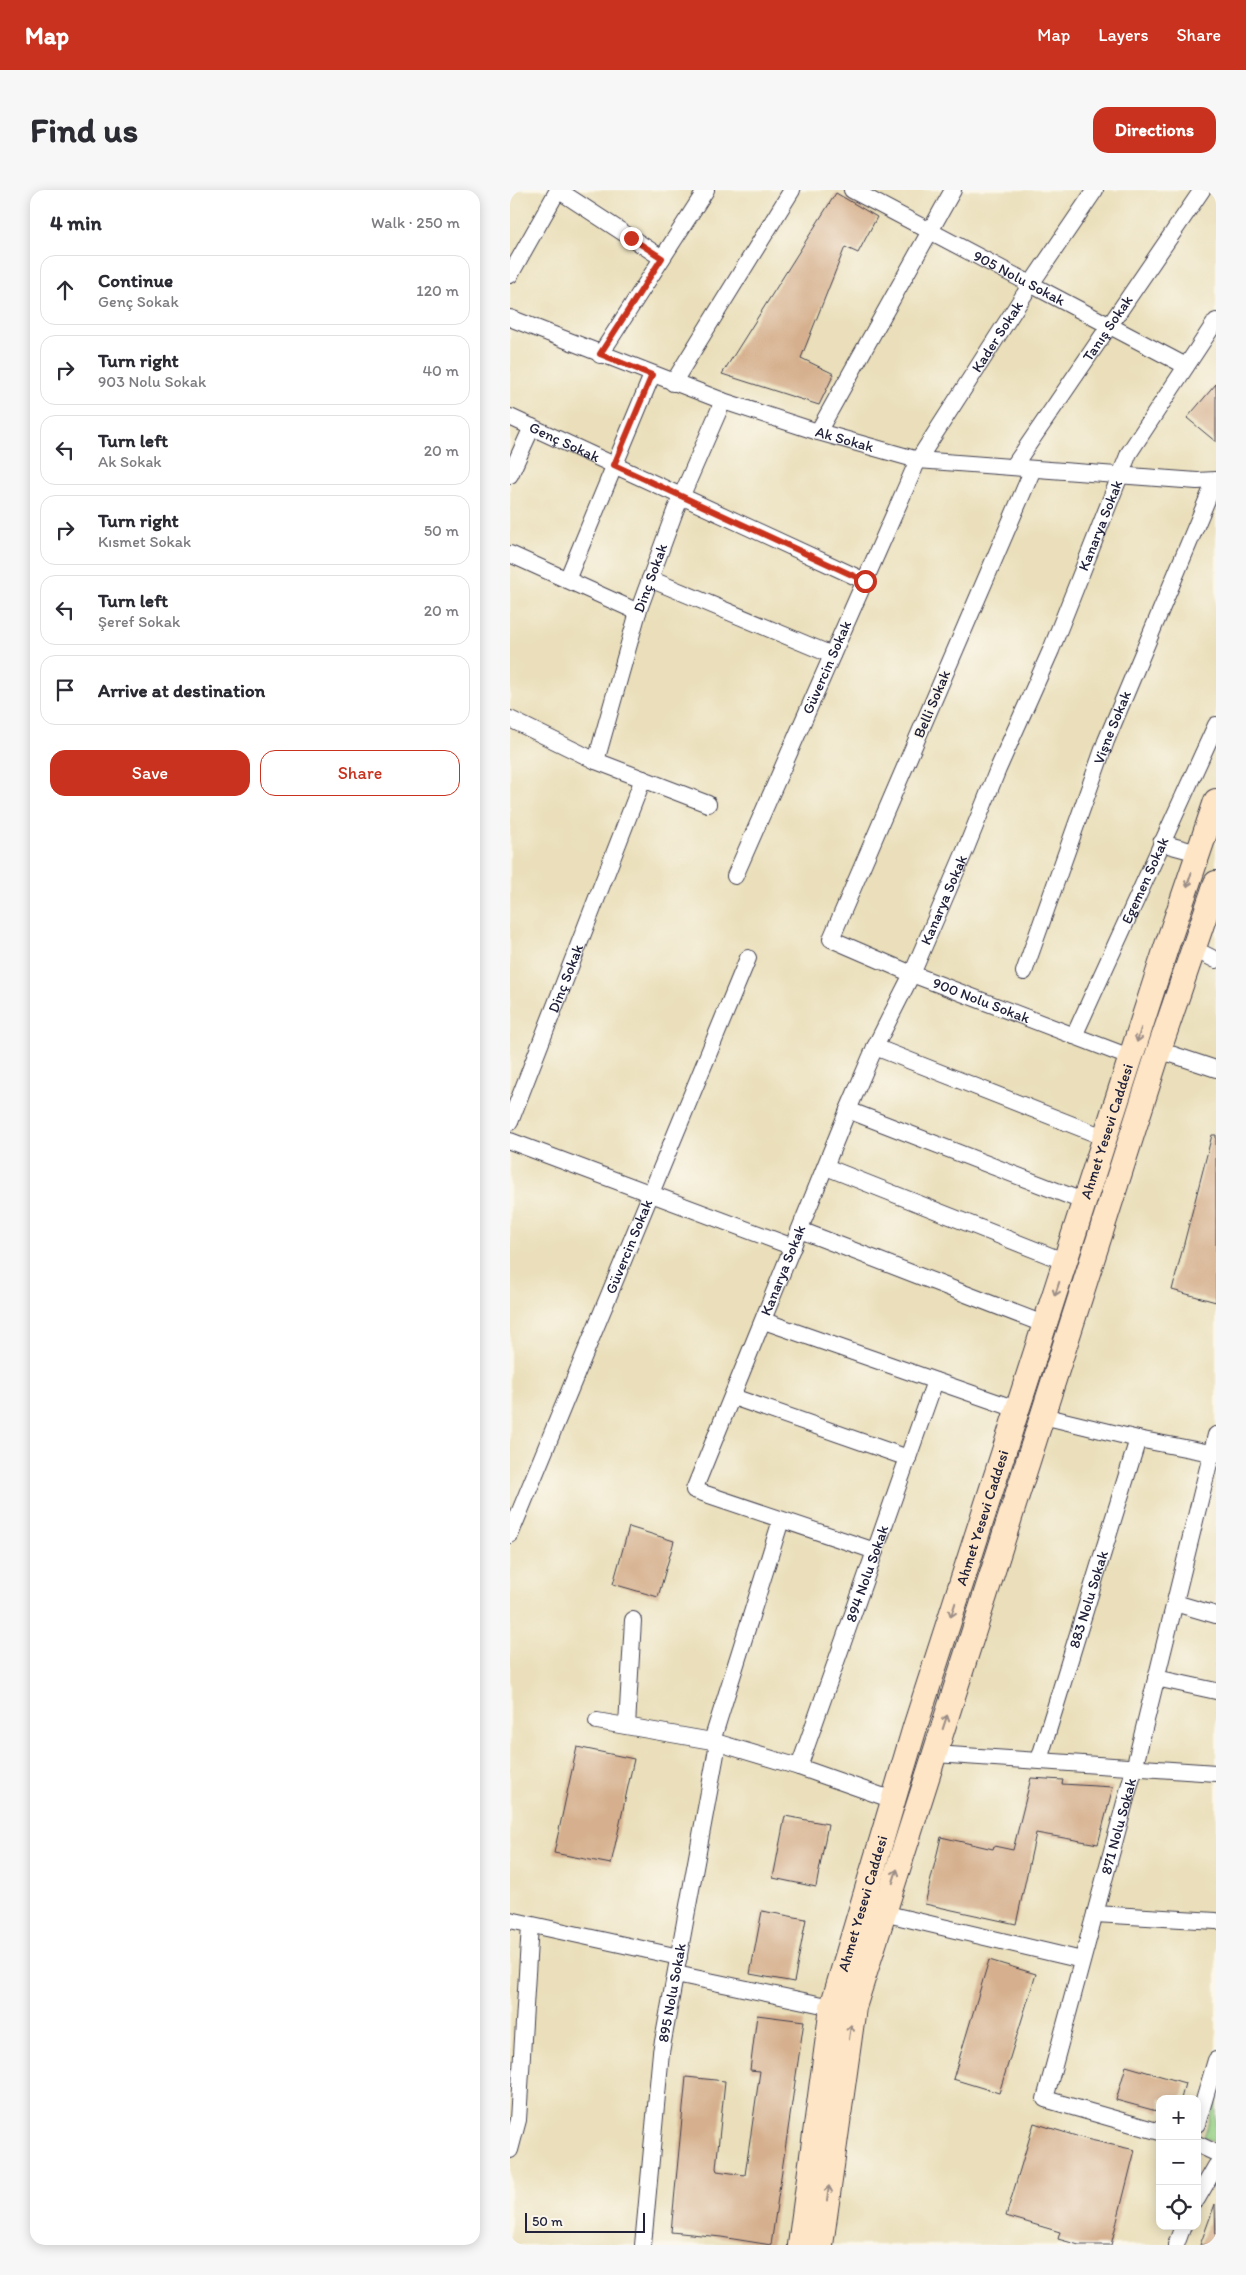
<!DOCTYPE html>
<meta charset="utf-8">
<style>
body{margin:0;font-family:Itim,sans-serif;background:#f7f7f7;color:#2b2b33}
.controls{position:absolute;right:15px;bottom:15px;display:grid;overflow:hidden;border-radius:10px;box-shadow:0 2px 12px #0003}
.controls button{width:45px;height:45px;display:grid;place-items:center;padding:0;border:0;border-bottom:1px solid #e1e1e2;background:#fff;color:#2b2b33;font:25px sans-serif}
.scale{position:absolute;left:15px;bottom:12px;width:120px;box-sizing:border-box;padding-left:5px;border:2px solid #22223b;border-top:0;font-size:14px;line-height:18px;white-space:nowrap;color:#22223b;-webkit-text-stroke:4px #fbf7ec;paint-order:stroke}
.stop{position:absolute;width:15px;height:15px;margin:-11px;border:4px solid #c8321e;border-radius:50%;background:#fff}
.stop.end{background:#c8321e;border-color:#fff;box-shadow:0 1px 5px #0008}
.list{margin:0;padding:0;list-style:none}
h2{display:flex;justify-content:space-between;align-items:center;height:65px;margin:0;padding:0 20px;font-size:21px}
h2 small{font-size:16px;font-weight:400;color:#7c7c81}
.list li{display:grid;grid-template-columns:32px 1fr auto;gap:15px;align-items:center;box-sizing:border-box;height:70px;margin:0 10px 10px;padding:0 10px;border:1px solid #e1e1e2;border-radius:15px}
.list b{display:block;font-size:19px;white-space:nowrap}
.list p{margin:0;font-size:16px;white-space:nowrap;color:#7c7c81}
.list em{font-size:16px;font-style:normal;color:#7c7c81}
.actions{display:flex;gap:10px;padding:15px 20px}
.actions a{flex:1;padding:11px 0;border:1px solid #c8321e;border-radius:15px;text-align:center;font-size:18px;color:#c8321e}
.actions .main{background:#c8321e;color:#fff}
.icon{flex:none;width:28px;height:28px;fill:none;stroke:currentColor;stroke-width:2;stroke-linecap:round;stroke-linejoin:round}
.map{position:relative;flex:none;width:706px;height:2055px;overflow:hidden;border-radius:15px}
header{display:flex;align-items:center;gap:30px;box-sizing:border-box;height:70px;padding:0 25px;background:#c8321e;color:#fff}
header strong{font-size:24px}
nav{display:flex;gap:28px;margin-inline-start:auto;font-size:18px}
.intro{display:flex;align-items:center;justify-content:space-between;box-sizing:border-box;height:120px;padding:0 30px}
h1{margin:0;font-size:35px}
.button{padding:12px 22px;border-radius:15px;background:#c8321e;color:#fff;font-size:18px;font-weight:700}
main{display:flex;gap:30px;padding:0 30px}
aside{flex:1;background:#fff;border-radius:15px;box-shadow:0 2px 12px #0003}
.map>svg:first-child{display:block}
.green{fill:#93cf83;stroke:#5a785f}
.building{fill:#d6b08e}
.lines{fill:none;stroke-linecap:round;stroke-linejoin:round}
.street-casing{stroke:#403e4e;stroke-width:18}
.secondary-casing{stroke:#403e4e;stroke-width:26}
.street{stroke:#fff;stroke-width:16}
.secondary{stroke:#fee5c5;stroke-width:24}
.oneway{stroke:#9b8d87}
.route{stroke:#c8321e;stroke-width:6}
.labels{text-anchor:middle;stroke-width:4;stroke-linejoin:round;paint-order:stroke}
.street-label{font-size:15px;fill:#22223b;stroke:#fbf7ec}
</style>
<header>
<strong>Map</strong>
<nav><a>Map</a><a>Layers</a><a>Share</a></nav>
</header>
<div class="intro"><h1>Find us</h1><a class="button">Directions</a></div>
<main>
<aside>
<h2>4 min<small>Walk · 250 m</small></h2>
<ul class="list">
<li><svg class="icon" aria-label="ahead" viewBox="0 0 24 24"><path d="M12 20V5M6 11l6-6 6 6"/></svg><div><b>Continue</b><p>Genç Sokak</p></div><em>120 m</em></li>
<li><svg class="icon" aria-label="right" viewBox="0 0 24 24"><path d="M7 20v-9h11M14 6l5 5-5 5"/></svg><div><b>Turn right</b><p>903 Nolu Sokak</p></div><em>40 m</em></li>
<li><svg class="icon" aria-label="left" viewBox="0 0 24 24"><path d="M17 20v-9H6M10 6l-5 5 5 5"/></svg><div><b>Turn left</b><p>Ak Sokak</p></div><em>20 m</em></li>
<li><svg class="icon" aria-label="right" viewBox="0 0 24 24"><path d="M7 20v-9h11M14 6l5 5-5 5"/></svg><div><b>Turn right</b><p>Kısmet Sokak</p></div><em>50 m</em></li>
<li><svg class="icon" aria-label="left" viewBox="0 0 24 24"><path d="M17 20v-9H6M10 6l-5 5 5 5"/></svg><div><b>Turn left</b><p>Şeref Sokak</p></div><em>20 m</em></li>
<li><svg class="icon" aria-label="arrive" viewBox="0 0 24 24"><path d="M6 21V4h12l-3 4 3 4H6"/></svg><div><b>Arrive at destination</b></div></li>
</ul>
<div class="actions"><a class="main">Save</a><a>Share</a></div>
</aside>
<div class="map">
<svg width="706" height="2055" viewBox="0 0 706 2055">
<rect width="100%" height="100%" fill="#fbf7ec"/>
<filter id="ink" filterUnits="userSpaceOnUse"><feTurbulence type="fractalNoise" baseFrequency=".02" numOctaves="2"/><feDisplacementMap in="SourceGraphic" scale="10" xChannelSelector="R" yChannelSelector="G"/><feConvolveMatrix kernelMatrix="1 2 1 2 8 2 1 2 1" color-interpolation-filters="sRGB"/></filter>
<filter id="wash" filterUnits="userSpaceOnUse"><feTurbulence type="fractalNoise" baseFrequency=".0096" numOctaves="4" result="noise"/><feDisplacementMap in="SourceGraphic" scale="20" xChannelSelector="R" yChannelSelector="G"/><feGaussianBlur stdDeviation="1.12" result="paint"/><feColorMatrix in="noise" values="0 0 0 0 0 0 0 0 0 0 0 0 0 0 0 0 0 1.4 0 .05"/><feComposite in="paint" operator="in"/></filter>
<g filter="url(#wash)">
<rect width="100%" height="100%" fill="#eadfba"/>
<!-- green -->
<path class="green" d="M706,1908V1952L694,1947Z"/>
<g id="blocks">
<!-- building -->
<g class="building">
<path d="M326,3L367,27L348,63L335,57L291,168L324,184L309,215L212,184Z"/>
<path d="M706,194V252L677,228Z"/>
<path d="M702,945H706V1112L662,1100Z"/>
<path d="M119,1337L164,1351L148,1407L103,1394Z"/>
<path d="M67,1557L124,1569L101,1674L44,1663Z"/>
<path d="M521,1588L553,1590L552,1594L603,1597L588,1654L526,1643L506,1734L415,1714L431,1647L483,1659L484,1656L503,1660Z"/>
<path d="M275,1626L318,1634L306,1697L263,1688Z"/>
<path d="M252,1721L296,1729L284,1792L240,1784Z"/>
<path d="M479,1770L526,1784L489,1903L443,1889Z"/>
<path d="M247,1825L294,1831L261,2055L211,2047L161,2042L176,1887L215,1891L206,1978L207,1981L235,1985L250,1881L240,1880Z"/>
<path d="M616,1876L675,1893L671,1909H650V1922L606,1910Z"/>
<path d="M524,1933L576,1949L625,1960L601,2055H569L548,2049L550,2042L496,2026Z"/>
<path d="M705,2014L706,2055H690Z"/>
</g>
</g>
</g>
<g filter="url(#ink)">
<use href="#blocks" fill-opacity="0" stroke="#403e4e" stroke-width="1"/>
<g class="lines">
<defs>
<g id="street">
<path d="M48,0L152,68"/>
<path id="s1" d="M342,0L676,176"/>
<path d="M0,85L48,0"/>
<path id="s2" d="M0,128L213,211L305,241L408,270L687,291L706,290"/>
<path d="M90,165L196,0"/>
<path d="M163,193L282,0"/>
<path id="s3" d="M0,227L355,391"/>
<path d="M308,242L443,0"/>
<path id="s4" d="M503,277L692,0"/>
<path id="s5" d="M523,279L321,749L402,784L622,868"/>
<path d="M0,285L22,237"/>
<path d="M0,364L128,422"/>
<path d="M140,389L322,465"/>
<path d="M57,390L142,185"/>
<path d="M0,529L86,571L198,614"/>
<path id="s6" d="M86,571L128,422L165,321L213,211"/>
<path d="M651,653L688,663"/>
<path id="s7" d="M225,686L408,270L521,94L585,0"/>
<path d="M684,759L706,770"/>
<path id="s8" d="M514,782L596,551L702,298"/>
<path id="s9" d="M564,846L706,535"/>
<path d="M365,857L596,948"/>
<path d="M649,860L706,879"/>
<path d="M338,920L575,1012"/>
<path id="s10" d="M0,932L133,589"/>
<path d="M0,951L283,1057"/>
<path d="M316,977L556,1072"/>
<path d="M290,1040L536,1135"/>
<path d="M254,1131L509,1220"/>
<path d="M223,1207L398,1268"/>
<path d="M533,1226L628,1249L706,1264"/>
<path id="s11" d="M0,1345L238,768"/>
<path id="s12" d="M365,1361L184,1300L338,920L365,857L402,784L457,656L488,579L541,460L619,263L706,131"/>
<path d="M665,1413L706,1425"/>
<path d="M646,1488L706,1501"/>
<path d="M87,1531L202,1551L289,1577L383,1610"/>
<path d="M117,1536L123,1430"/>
<path d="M202,1551L271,1330"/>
<path d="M425,1564L706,1583"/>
<path id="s13" d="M529,1570L628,1249"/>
<path id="s14" d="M289,1577L425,1191"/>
<path d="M373,1723L572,1770"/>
<path d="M585,1724L706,1731"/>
<path d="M0,1730L169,1767"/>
<path d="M166,1784L322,1817"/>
<path d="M687,1934L706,1870"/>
<path id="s15" d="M650,1942L535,1909L624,1579L706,1245"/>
<path d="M687,1954L706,1963"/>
<path d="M0,1960L8,1930L20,1735"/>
<path d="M687,2009L706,1976"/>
<path id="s16" d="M133,2055L151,1862L208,1553"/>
<path d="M666,2055L673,2036"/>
</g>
<g id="secondary">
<path id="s17" d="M290,2055L322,1817L405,1537L656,758L706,611"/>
<path d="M311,2055L344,1817L649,860L706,693"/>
</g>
</defs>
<!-- street casing -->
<use href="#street" class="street-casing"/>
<!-- secondary casing -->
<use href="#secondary" class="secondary-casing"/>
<!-- street -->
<use href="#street" class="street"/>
<!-- secondary -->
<use href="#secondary" class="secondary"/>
</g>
<!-- one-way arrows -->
<defs><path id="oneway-shaft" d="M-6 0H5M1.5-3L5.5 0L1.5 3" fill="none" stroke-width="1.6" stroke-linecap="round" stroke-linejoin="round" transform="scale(1.25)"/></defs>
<g class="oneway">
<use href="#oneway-shaft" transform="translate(679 690) rotate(109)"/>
<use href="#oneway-shaft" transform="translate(629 845) rotate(107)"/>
<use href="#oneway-shaft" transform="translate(547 1099) rotate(108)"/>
<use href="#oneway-shaft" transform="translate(443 1420) rotate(108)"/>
<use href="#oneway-shaft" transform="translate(435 1532) rotate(-72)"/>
<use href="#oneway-shaft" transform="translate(385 1686) rotate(-72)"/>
<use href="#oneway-shaft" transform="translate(340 1842) rotate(-82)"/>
<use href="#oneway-shaft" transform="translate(318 2003) rotate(-82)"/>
</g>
</g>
<g class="lines" filter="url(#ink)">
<!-- route -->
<path class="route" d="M121,48L152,68L90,164L142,185L104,275L355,391"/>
</g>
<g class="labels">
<!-- street labels -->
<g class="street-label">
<text dy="5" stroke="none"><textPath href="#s1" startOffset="189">905 Nolu Sokak</textPath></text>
<text dy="5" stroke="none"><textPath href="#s4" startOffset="168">Tanış Sokak</textPath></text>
<text dy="5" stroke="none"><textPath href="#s7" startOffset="601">Kader Sokak</textPath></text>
<text dy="5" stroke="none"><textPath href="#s2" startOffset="356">Ak Sokak</textPath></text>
<text dy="5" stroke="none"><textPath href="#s3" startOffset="60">Genç Sokak</textPath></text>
<text dy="5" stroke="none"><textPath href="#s12" startOffset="1238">Kanarya Sokak</textPath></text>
<text dy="5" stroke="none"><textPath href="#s6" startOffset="191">Dinç Sokak</textPath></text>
<text dy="5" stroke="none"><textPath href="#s7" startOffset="228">Güvercin Sokak</textPath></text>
<text transform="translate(422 514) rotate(-67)" y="5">Belli Sokak</text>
<text dy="5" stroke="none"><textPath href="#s8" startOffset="260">Vişne Sokak</textPath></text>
<text dy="5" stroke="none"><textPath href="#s9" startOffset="171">Egemen Sokak</textPath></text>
<text dy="5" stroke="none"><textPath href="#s12" startOffset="832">Kanarya Sokak</textPath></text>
<text dy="5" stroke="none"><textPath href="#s10" startOffset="154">Dinç Sokak</textPath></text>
<text dy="5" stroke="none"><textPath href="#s5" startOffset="674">900 Nolu Sokak</textPath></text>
<text dy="5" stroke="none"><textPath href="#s17" startOffset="1158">Ahmet Yesevi Caddesi</textPath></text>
<text dy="5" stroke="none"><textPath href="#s11" startOffset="312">Güvercin Sokak</textPath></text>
<text dy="5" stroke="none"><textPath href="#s12" startOffset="428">Kanarya Sokak</textPath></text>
<text dy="5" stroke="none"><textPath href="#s17" startOffset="752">Ahmet Yesevi Caddesi</textPath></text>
<text dy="5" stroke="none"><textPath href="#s14" startOffset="205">894 Nolu Sokak</textPath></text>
<text dy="5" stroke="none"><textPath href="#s13" startOffset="168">883 Nolu Sokak</textPath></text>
<text dy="5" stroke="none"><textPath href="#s15" startOffset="402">871 Nolu Sokak</textPath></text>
<text dy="5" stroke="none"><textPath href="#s17" startOffset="348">Ahmet Yesevi Caddesi</textPath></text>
<text dy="5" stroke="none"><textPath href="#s16" startOffset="254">895 Nolu Sokak</textPath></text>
</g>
</g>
</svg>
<div class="controls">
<button>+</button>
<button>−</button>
<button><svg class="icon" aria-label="locate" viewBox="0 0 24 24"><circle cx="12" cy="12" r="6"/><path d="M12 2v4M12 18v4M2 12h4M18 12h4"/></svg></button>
</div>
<div class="scale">50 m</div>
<div class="stop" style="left:355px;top:391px"></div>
<div class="stop end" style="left:121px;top:48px"></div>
</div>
</main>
